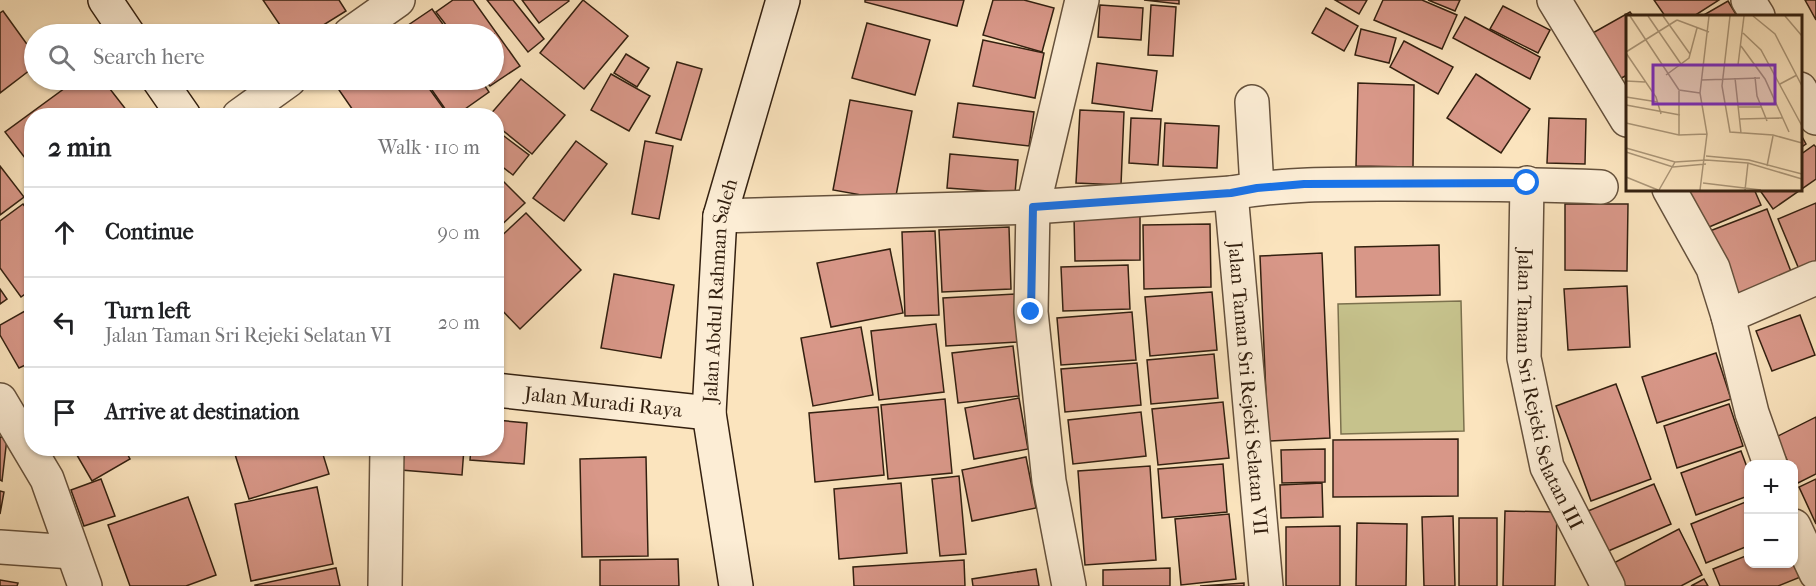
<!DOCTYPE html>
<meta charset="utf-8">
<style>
body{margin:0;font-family:"IM FELL French Canon",serif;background:#f6f6f6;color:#202124}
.controls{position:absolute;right:18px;bottom:18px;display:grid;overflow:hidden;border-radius:12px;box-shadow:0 2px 4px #0004}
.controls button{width:54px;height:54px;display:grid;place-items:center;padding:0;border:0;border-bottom:2px solid #e0e0e0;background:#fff;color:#202124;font:30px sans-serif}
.stop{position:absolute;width:18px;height:18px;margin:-14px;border:4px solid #1a73e8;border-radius:50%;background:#fff}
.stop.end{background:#1a73e8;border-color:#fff;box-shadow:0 2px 6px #0008}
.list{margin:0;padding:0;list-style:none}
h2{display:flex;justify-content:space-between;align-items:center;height:78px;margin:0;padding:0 24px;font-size:26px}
h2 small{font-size:20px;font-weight:400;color:#757577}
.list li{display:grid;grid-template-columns:39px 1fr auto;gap:18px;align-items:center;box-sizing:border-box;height:90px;padding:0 24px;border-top:2px solid #e0e0e0}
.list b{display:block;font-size:22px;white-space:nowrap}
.list p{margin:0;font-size:20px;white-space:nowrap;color:#757577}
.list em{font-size:20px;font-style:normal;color:#757577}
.icon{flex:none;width:33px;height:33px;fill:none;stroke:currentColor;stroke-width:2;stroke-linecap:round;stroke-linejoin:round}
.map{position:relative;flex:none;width:1816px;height:586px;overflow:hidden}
.search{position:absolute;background:#fff;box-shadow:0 2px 4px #0004;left:24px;top:24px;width:480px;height:66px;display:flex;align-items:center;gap:15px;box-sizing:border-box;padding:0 21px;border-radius:33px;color:#757577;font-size:22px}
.panel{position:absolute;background:#fff;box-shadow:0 2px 4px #0004;left:24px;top:108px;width:480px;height:348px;border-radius:24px}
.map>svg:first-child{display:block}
.green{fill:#c6c28c;stroke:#7c714e;stroke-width:1.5}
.building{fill:#d89788;stroke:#332010;stroke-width:1.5}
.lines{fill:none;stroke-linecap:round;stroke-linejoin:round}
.street-casing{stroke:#65513c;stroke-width:36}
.secondary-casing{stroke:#332010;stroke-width:36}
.street{stroke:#fcedd5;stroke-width:33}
.secondary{stroke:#fcedd5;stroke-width:33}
.route{stroke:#1a73e8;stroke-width:8}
.labels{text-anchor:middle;stroke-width:6;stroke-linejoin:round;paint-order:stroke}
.street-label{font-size:20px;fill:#332010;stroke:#fcedd5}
.inset-road{fill:none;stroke:#ab9678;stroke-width:1.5}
.view{fill:#7b2cbf;fill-opacity:0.15;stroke:#7b2cbf;stroke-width:3}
.inset-edge{fill:none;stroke:#332010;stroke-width:3}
</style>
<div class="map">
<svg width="1816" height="586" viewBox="0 0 1816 586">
<rect width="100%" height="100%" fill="#fbe4be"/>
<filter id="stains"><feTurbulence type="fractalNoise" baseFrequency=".00333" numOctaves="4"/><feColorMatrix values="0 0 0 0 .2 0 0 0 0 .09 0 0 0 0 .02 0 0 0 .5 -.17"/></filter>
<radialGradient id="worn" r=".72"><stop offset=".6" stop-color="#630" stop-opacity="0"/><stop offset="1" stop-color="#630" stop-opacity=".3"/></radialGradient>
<!-- green -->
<path class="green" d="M1461,301L1464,431L1341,434L1338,304Z"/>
<!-- building -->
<g class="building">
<path d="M263,0H339L346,11L309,34H286Z"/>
<path d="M453,0H473L520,66L490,86L485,80H494V34H453L436,12Z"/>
<path d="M487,0H513L544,39L528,52Z"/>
<path d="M522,0H568L569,1L539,23Z"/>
<path d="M583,0L628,36L584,89L540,53Z"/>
<path d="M865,0H964L957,26L865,2Z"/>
<path d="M993,0H1024L1054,8L1042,52L983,35Z"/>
<path d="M1144,0H1179V4Z"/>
<path d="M1335,0H1367L1359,14Z"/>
<path d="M1383,0H1422L1457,15L1442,49L1374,20Z"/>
<path d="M1428,0H1460L1455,11Z"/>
<path d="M1654,0H1719L1694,16H1665Z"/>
<path d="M1805,0H1816V20Z"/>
<path d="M1728,1L1737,16H1702Z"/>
<path d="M1100,5L1143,8L1141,40L1098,37Z"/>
<path d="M1151,5L1176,7L1173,56L1148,55Z"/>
<path d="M1503,6L1550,30L1538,53L1490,29Z"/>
<path d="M1326,8L1358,26L1344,51L1312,33Z"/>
<path d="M432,9L450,34H395Z"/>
<path d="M3,11L34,54V67L0,93V13Z"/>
<path d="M1630,12L1633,16H1627V75L1609,85L1582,39Z"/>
<path d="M1465,17L1540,57L1530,79L1453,38Z"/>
<path d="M867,23L930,40L915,95L852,78Z"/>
<path d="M1361,29L1396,38L1389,63L1355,55Z"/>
<path d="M983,40L1044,53L1035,98L973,86Z"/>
<path d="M1404,41L1453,67L1438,94L1390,67Z"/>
<path d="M626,54L649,68L637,87L614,73Z"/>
<path d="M677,62L702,69L681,140L656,133Z"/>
<path d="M1097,63L1157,71L1152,111L1092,103Z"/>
<path d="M611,74L650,96L629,131L591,110Z"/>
<path d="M1476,74L1530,109L1501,153L1447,118Z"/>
<path d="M521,79L565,115L532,154L496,125V116H489Z"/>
<path d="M76,80H103L131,116H32V167L5,132Z"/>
<path d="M355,80H423L449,116H357L339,90Z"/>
<path d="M425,80H481L489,92L455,116H450Z"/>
<path d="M1358,83L1414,85L1413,167L1356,166Z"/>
<path d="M850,100L912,111L895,201L833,190Z"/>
<path d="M958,103L1034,112L1029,146L953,137Z"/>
<path d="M1080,110L1124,112L1121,185L1076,183Z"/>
<path d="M1131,118L1161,119L1158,165L1129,163Z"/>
<path d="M1549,118L1586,119L1585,164L1547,163Z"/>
<path d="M1165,123L1219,126L1217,168L1163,166Z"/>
<path d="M496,130L529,155L513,175L496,162Z"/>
<path d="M1800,133L1806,144L1800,148Z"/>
<path d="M576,141L607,164L564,221L533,198Z"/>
<path d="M645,141L673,146L659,219L632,214Z"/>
<path d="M1814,145L1816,147V179L1773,209L1759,189H1800V155Z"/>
<path d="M950,154L1018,160L1015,193L947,188Z"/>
<path d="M0,166L24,197L0,215Z"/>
<path d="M496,174L525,203L496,230Z"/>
<path d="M1675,189H1754L1761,205L1695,233Z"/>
<path d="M1816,203V268L1801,274L1778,219Z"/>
<path d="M23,204L32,216V289L21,297L0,268V221Z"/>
<path d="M1565,204H1628L1627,271L1565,270Z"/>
<path d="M1767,209L1795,282L1730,306L1702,234Z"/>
<path d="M526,213L581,270L520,329L496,304V241Z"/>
<path d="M1140,216V260L1075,261L1074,217Z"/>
<path d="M1210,224L1211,287L1144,289L1143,225Z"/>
<path d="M1009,227L1011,289L942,292L939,230Z"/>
<path d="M935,231L939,315L905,316L902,232Z"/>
<path d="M1439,245L1440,295L1356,297L1355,247Z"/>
<path d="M890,249L903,313L831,327L817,263Z"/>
<path d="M1322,253L1330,438L1268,441L1260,256Z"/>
<path d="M1128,265L1130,309L1063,311L1061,267Z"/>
<path d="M614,274L674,285L661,358L601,348Z"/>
<path d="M1627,286L1630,347L1568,350L1564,289Z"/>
<path d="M0,289L7,299L0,304Z"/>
<path d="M1212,292L1217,350L1150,356L1145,297Z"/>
<path d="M1015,294L1018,342L946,346L943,298Z"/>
<path d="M32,307V362L19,368L0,335V325Z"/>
<path d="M1132,312L1136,360L1061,365L1057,318Z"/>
<path d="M1800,315L1815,355L1772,371L1756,331Z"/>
<path d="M936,324L944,392L879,400L871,331Z"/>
<path d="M861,327L873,395L813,406L801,338Z"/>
<path d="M1013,346L1019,396L958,403L952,353Z"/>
<path d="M1716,353L1731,399L1657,423L1642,377Z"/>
<path d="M1214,354L1218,398L1151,404L1147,360Z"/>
<path d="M1137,363L1141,405L1065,412L1061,369Z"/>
<path d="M1616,384L1651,479L1591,501L1556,406Z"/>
<path d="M1019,398L1028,449L974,459L965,408Z"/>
<path d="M945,399L952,473L888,479L881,405Z"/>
<path d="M1223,402L1229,458L1158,465L1152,409Z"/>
<path d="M1729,404L1743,446L1677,468L1664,426Z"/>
<path d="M878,407L884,475L815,482L809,413Z"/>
<path d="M1141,412L1146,456L1073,464L1068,420Z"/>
<path d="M1816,417V474L1798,483L1794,474V464H1789L1776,437Z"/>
<path d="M496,420L527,423L524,464L470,460L471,448H496Z"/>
<path d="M0,437L7,438L2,481L0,480Z"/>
<path d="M1458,439V496L1333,497V440Z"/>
<path d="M78,448H124L130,459L92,481L74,450Z"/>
<path d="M233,448H321L329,474L249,499Z"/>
<path d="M403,448H464L462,475L401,470Z"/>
<path d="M1325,449V482L1282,483L1281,450Z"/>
<path d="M1741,451L1748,470V496L1696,515L1681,473Z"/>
<path d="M646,457L648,556L582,557L580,459Z"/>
<path d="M1026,457L1036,508L972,521L962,470Z"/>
<path d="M1223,464L1227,512L1162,518L1158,469Z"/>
<path d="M1150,466L1156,560L1085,565L1078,471Z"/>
<path d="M959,476L966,554L940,556L932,479Z"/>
<path d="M101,479L115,516L84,526L71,490Z"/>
<path d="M1816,479V524L1799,487Z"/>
<path d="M901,483L907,553L839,559L834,489Z"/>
<path d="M1322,483L1323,517L1281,518L1280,485Z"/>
<path d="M1654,484L1671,524L1606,552L1588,511Z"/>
<path d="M317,487L333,564L251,581L235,504Z"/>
<path d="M0,491L4,492L0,514Z"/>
<path d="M188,497L216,575L186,586H130L108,525Z"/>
<path d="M1748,501V546L1706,563L1691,524Z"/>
<path d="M1505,511L1557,512L1555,586H1503Z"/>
<path d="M1229,514L1236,579L1181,585L1175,519Z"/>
<path d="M1453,516L1455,586H1424L1422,517Z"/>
<rect x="1459" y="518" width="38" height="68"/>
<path d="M1357,523L1407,524L1406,586H1356Z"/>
<path d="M1340,526V586H1286V527Z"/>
<path d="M1679,529L1702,575L1681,586H1616L1606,567Z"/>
<path d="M1748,555V564H1794L1803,576L1778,586H1720L1713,569Z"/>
<path d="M678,559L679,586H600V560Z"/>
<path d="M964,560L965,586H854L853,567Z"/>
<path d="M336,568L340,586H255V585Z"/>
<path d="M1170,568V586H1103V570Z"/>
<path d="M1036,569L1039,586H973L972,579Z"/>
<path d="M1704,579L1708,586H1691Z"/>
<path d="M0,580L18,583L17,586H0Z"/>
<path d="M1244,583V586H1200Z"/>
</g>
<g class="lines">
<defs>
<g id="street">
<path d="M1554,0L1627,120"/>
<path d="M1748,0L1758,16"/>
<path d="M350,34L398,0"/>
<path d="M1800,89L1816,118"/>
<path d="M1252,102L1257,188"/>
<path d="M239,116L289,80"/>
<path id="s1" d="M1527,183L1524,358L1547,467L1608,586"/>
<path d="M1669,189L1713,268L1728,316L1752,413L1770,464"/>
<path id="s2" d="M1231,193L1266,586"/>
<path d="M720,216L1033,207L1231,193C1287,183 1343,184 1400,184C1467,184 1533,184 1601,187"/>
<path d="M1728,316L1816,278"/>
<path d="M0,400L47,479L85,586"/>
<path d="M1794,526L1816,573"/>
<path d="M0,547L72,552"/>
<path d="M385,586L387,448"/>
<path d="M1069,586L1049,481L1031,312L1033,207L1082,0"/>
</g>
<g id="secondary">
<path d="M105,0L128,34"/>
<path d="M159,80L184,116"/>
<path id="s3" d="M496,390L709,413"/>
<path id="s4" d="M736,586L709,413L720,216L783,0"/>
</g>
</defs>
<!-- street casing -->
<use href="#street" class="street-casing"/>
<!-- secondary casing -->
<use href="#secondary" class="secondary-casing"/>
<!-- street -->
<use href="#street" class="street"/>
<!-- secondary -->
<use href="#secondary" class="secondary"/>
</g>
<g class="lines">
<!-- route -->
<path class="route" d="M1031,312L1033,207L1231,193L1257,188L1304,184L1527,183"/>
</g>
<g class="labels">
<!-- street labels -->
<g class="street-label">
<text dy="7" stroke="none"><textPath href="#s4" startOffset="298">Jalan Abdul Rahman Saleh</textPath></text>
<text dy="7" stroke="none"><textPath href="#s1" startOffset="210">Jalan Taman Sri Rejeki Selatan III</textPath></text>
<text dy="7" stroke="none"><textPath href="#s2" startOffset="196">Jalan Taman Sri Rejeki Selatan VII</textPath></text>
<text dy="7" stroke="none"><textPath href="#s3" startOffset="108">Jalan Muradi Raya</textPath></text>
</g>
</g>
<!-- overview -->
<g transform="translate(1626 15)">
<rect width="176" height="176" fill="#fbe4be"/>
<path class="inset-road" d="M4,1L53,75L74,78M22,1L55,49M37,1L64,39M104,1L96,71L104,117L147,120L176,128M127,1L149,19L176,71M159,1L176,21M51,5L83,17M117,18L135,35L176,111M115,31L139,64L163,117M0,37L51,5M0,38L30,82L35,99M112,50L118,1M40,60L63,43L71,13M129,62L131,81L141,106M109,63L115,118M75,65L134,63M0,66L19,67M154,69L171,60M53,76V120M0,82L32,87M0,90L54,100M112,92H136M114,104L156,103M0,108L53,120L81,119M0,133L49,147L80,145M0,137L47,152L80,149M80,141L123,145L176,159M80,145L122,148L176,164M141,151L147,121M0,162L32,175M77,168L135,175M33,175L49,147M74,175L81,119L74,78L83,1M119,175L122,148"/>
<path class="view" d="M27,50H149V89H27Z"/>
<rect width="176" height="176" class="inset-edge"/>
</g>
<rect width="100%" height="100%" filter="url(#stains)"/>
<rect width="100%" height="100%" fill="url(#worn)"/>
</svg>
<div class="controls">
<button>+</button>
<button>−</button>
</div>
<div class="stop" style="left:1527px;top:183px"></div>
<div class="stop end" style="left:1031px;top:312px"></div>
<div class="search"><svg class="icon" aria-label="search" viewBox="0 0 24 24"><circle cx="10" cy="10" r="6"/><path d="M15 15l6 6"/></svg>Search here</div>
<section class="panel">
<h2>2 min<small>Walk · 110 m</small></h2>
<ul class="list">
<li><svg class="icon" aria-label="ahead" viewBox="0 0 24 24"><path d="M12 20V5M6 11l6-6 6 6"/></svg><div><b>Continue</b></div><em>90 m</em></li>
<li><svg class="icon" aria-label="left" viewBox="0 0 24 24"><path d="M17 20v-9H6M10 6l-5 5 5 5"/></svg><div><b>Turn left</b><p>Jalan Taman Sri Rejeki Selatan VI</p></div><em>20 m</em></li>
<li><svg class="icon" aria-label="arrive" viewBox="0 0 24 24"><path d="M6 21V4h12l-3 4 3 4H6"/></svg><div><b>Arrive at destination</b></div></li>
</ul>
</section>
</div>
